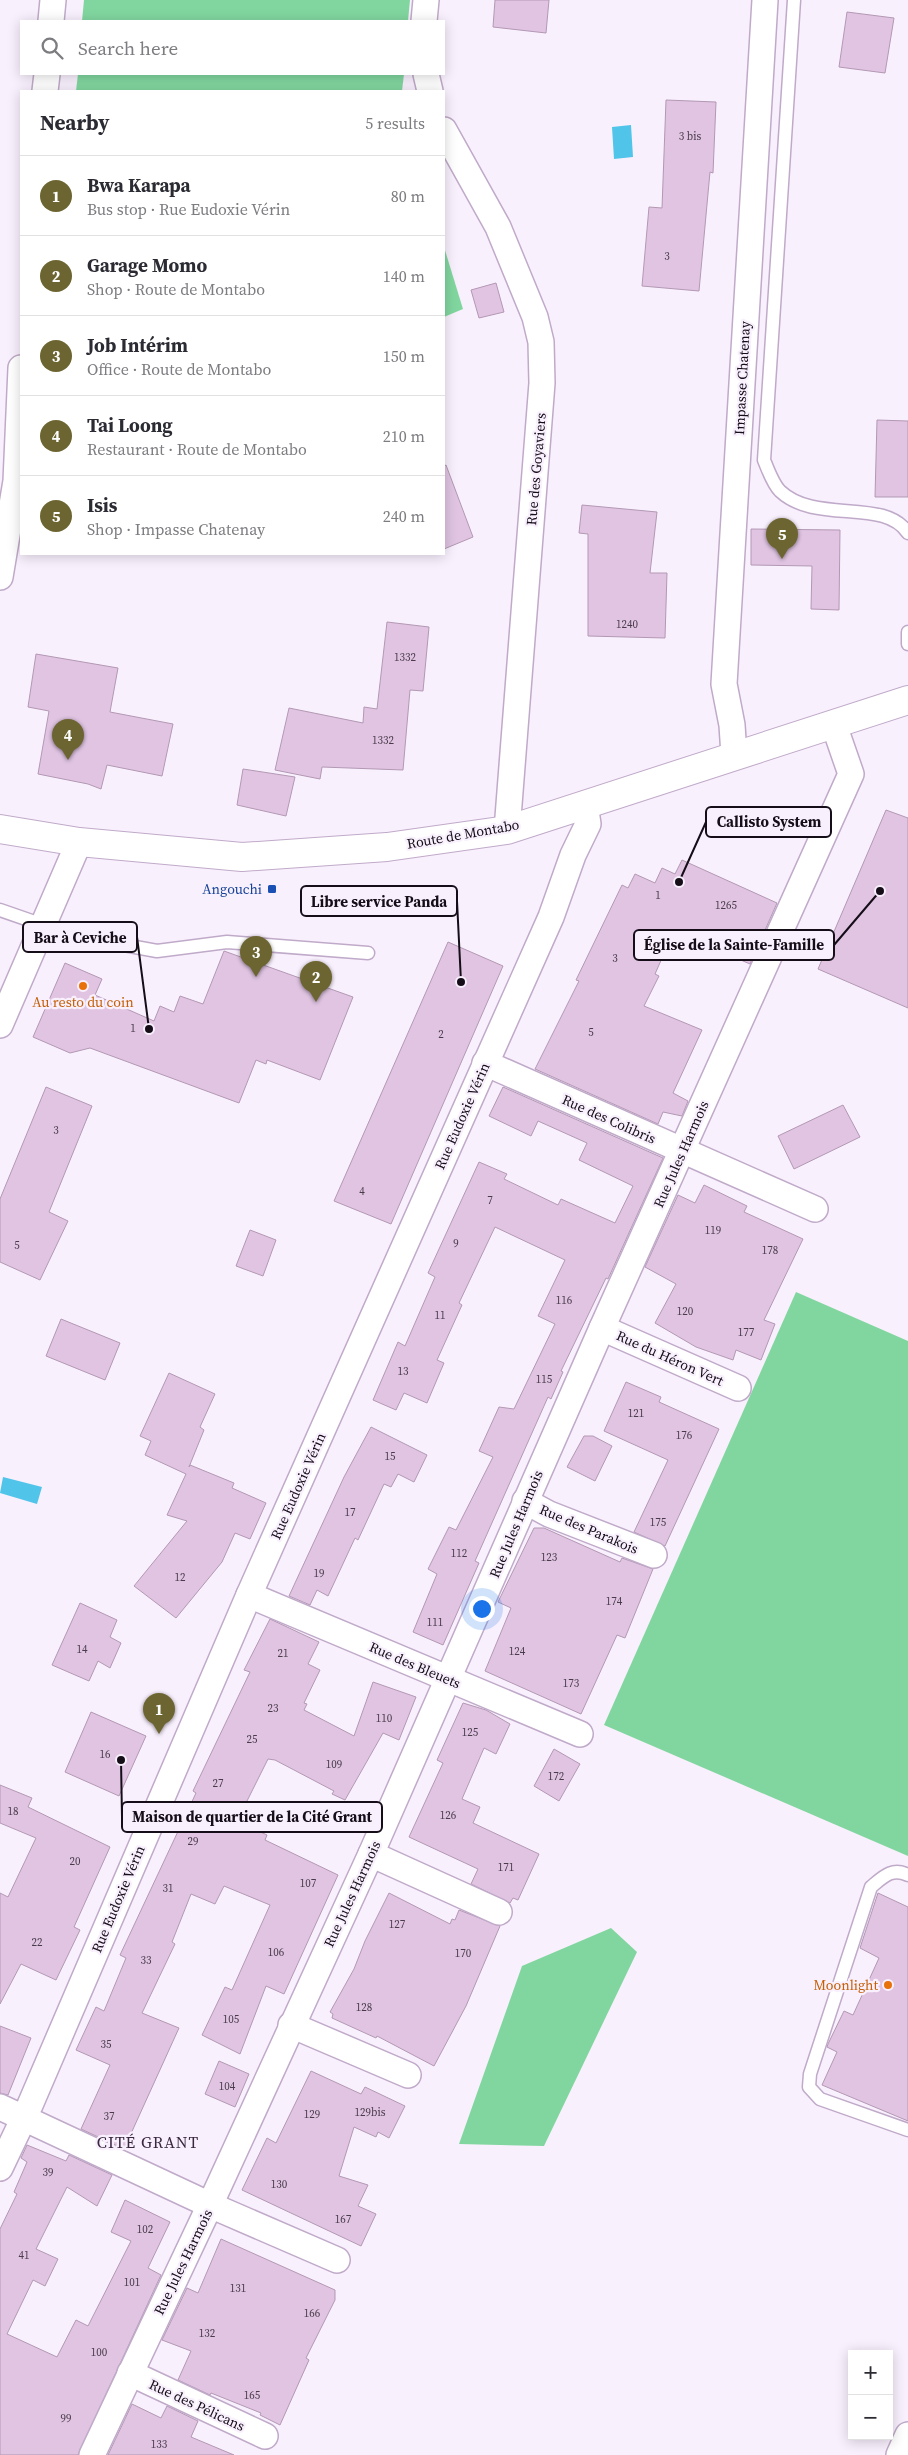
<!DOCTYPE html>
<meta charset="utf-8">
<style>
body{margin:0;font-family:"Source Serif 4",serif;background:#f2f2f3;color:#2b2b33}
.controls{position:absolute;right:15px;bottom:15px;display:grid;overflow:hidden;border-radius:0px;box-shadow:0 2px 12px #0003}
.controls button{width:45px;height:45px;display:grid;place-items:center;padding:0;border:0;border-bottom:1px solid #e1e1e2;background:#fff;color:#2b2b33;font:25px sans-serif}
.you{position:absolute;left:481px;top:1608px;width:18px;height:18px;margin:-12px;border:4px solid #fff;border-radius:50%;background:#1a73e8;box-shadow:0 0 0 8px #1a73e833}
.badge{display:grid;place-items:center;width:32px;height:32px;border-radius:50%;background:#6d6531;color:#fff;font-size:16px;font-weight:700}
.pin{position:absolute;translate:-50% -41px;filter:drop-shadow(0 1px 2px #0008)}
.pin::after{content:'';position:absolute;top:26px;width:18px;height:15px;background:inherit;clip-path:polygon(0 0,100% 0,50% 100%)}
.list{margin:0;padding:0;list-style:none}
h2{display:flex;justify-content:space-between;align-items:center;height:65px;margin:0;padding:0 20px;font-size:21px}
h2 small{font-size:16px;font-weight:400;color:#7c7c81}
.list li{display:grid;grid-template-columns:32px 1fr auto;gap:15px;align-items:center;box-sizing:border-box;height:80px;padding:0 20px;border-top:1px solid #e1e1e2}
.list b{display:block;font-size:19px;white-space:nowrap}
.list p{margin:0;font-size:16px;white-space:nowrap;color:#7c7c81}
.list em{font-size:16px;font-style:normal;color:#7c7c81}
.icon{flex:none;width:28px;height:28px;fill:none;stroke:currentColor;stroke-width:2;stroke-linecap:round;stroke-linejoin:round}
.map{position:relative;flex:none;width:908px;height:2455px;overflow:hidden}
.search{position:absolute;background:#fff;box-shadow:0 2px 12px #0003;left:20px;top:20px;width:425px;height:55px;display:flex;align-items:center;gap:12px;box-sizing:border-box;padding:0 18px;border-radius:0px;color:#7c7c81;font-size:19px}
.panel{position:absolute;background:#fff;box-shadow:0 2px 12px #0003;left:20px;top:90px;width:425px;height:465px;border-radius:0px}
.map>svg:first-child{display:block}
.forest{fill:#81d69f}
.water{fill:#51c4e9}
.building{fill:#e0c4e2;stroke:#b398b4}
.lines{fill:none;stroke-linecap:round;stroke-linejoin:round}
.service-casing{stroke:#c0aac9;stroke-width:15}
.minor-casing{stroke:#c0aac9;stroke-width:28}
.secondary-casing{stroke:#c0aac9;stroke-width:30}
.service{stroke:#fff;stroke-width:12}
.minor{stroke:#fff;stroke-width:25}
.secondary{stroke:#fff;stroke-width:28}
.transit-dot{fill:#1a4fb4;stroke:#f9f0fd;stroke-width:2}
.food-dot{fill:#e8710a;stroke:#f9f0fd;stroke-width:2}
.labels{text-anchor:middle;stroke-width:4.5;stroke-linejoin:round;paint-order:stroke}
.number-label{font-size:11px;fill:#483b4a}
.street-label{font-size:14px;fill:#150d18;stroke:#f9f0fd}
.transit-label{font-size:14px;fill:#164399;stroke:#f9f0fd;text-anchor:end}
.food-label{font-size:14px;fill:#c56008;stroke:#f9f0fd}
.quarter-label{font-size:16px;letter-spacing:1px;fill:#392740;stroke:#f9f0fd}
.leader{fill:none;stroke:#150d18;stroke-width:2}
.callout-dot{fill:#150d18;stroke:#f9f0fd;stroke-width:2}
.callout{fill:#f9f0fd;stroke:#150d18;stroke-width:2}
.callout-label{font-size:15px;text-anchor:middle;font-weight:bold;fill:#150d18}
</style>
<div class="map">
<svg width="908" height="2455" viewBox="0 0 908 2455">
<rect width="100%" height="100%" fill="#f9f0fd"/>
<!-- forest -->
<g class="forest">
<path d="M84,0H410L408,21H82Z"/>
<path d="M78,74H404L402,91H76Z"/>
<path d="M444,247L463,309L444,317Z"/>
<path d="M796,1292L908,1341V1856L604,1725Z"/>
<path d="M611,1928L637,1952L544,2146L459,2144L522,1966Z"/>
</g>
<!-- water -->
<g class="water">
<path d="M631,125L633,157L614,159L612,127Z"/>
<path d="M3,1477L42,1487L37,1504L0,1493Z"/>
</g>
<!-- building -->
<g class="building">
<path d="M495,0H549L546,33L493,27Z"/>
<path d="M847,12L894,18L885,73L839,67Z"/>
<path d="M666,100L716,102L713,173L710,172L699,291L642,286L649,207L662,208Z"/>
<path d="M496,283L504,312L479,318L471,290Z"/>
<path d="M877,420L908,421V497H875Z"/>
<path d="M446,465L473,537L444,549V466Z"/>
<path d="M582,505L657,512L650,573H667L665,638L588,636V534L579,533Z"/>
<path d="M751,529L840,530L839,610L811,609L812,566L751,565Z"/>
<path d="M387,622L429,627L423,691L410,690L403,770L322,767L320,779L275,770L289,708L363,723L364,707L377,709Z"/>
<path d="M36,654L118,668L110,712L173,724L162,776L107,765L101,789L88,784L38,774L49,711L28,707Z"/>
<path d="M243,769L295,777L286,816L237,805Z"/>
<path d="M886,810L908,818V1008L818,969Z"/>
<path d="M682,860L777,903L750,964L674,931L655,974L659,976L644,1006L702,1030L673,1093L688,1101L682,1116L663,1112L658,1124L535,1069L579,981L576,980L622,885L628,888L635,874L655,883L662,868L675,874Z"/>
<path d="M448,942L503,966L391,1224L334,1201Z"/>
<path d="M224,951L353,997L320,1080L267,1060L266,1064L256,1060L239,1103L90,1048L70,1053L33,1037L65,963L102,979L95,995L154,1021L160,1006L174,1012L180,996L203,1004Z"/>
<path d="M46,1087L92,1106L49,1212L68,1221L40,1280L0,1262V1199Z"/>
<path d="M503,1087L663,1158L608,1279L606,1278L561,1371L563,1372L551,1399L548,1397L475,1561L479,1563L443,1645L413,1632L437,1574L428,1569L449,1527L456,1530L493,1457L479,1451L499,1407L514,1409L555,1324L538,1316L565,1260L495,1227L459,1303L462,1305L437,1360L444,1363L427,1403L404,1393L396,1410L373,1400L398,1342L405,1346L435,1277L428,1273L479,1162L507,1174L504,1179L558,1205L561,1199L615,1223L633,1186L579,1160L587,1143L538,1121L531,1136L489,1116Z"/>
<path d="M843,1105L860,1137L794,1169L778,1136Z"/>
<path d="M704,1185L747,1206L744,1212L803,1239L764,1320L775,1324L761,1360L736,1350L733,1360L696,1347L655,1323L676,1284L645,1267L678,1195L695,1203Z"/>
<path d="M250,1230L276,1240L263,1276L236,1266Z"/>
<path d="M61,1319L120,1343L105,1380L46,1356Z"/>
<path d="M169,1373L215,1394L200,1427L204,1430L189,1467L190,1465L234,1483L232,1488L266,1503L250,1539L235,1533L222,1562L176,1618L134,1586L187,1521L167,1515L186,1474L145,1455L151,1441L140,1436Z"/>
<path d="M626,1382L661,1397L659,1402L719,1429L665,1546L634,1532L668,1460L604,1431Z"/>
<path d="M371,1427L427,1455L414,1482L398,1474L391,1487L384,1484L358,1540L355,1538L328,1596L317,1590L310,1605L289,1596L344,1477Z"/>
<path d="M584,1436H593L612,1446L595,1481L567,1467Z"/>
<path d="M534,1528H544L620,1562L622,1558L653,1569L625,1638L617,1635L581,1714L485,1671L511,1608L498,1602Z"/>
<path d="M80,1603L117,1620L110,1637L121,1643L110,1668L98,1661L89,1681L52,1665Z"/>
<path d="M270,1619L319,1642L308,1664L320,1670L304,1703L307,1704L304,1710L354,1736L373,1682L416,1697L399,1740L383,1733L345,1800L332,1794L334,1791L275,1760L268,1759L237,1821L267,1835L265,1840L338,1875L284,1994L266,1986L240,2054L202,2035L225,1987L232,1990L270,1905L224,1886L215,1904L191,1894L172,1942L175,1944L142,2013L179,2028L124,2149L81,2129L110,2065L76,2050L96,2007L104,2011L126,1958L120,1955L196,1793L193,1791L250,1672L244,1670Z"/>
<path d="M463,1703L486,1710L510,1724L496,1754L484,1748L462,1799L480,1807L473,1823L539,1854L518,1900L513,1898L510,1903L471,1884L478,1869L409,1837L443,1763L437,1760Z"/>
<path d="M91,1712L146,1736L119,1796L65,1772Z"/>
<path d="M554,1749L580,1764L559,1801L534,1786Z"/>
<path d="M0,1785L32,1798L28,1807L110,1847L74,1927L80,1930L56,1980L21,1964L0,2004V1893L8,1897L36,1838L0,1823Z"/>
<path d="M389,1893L450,1924L452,1919L455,1920L459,1910L500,1926L466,2006L434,2066L377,2036L376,2038L332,2018L333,2014L330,2012L354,1969L365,1941Z"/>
<path d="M878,1893L908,1907V2121L822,2085L837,2052L827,2047L828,2044L844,2011L853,2015L879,1958L860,1948Z"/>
<path d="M0,2026L31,2038L8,2095L0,2093Z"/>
<path d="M219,2061L249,2074L235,2107L205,2094Z"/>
<path d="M311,2071L361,2094L365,2087L405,2106L389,2138L378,2132L376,2137L354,2127L339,2176L368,2185L358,2206L376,2214L361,2246L242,2190L267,2138L276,2143Z"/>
<path d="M27,2145L66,2161L69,2155L112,2175L97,2206L67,2187L36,2249L58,2259L45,2286L33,2280L7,2334L57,2357L76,2320L88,2326L131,2241L111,2232L125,2200L170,2222L148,2268L161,2275L78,2455H0V2229L17,2194L14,2192L27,2162L21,2158Z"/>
<path d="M221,2239L335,2290V2300L306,2358L309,2360L280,2425L260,2415L261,2413L211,2393L210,2395L178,2380L191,2351L162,2340L187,2288L198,2293Z"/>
<path d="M132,2404L161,2418L167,2406L198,2421L191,2437L234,2455H108Z"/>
</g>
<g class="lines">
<defs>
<g id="service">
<path d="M794,0L764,460C768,470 773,484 780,491C816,525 884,497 908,533"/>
<path d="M908,632V644"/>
<path d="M0,910L75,936L157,951L227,942L368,953"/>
<path d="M908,1875C892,1867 883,1877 871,1887L810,2074L809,2087L820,2099L908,2130"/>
</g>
<g id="minor">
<path d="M51,21L53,0"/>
<path d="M424,21L426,0"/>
<path d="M426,74L430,91"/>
<path d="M45,91L47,74"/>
<path d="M444,130L498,227L535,317L541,342L542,383L507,830"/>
<path d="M0,577L16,481L21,368"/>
<path d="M734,755L732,725L724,684L765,0"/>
<path d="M0,1025L79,842"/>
<path d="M485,1063L815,1209"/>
<path d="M602,1328L738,1388"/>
<path d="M525,1501L549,1514L654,1555"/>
<path d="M249,1595L580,1734"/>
<path d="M371,1854L499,1912"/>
<path d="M291,2025L408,2075"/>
<path d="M0,2107L210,2205L337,2260"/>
<path d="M0,2168L30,2105L249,1595L551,917L573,855L588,824L585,804"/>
<path d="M130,2373L265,2436"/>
<path d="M92,2455L210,2205L371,1854L602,1328L851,774L834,725"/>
<path d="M899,2455L908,2435"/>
</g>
<path id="secondary" d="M0,829L79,842L242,857L387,847L507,830L908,700"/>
</defs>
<!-- service casing -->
<use href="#service" class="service-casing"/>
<!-- minor casing -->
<use href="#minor" class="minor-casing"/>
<!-- secondary casing -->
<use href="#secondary" class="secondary-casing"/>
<!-- service -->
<use href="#service" class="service"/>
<!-- minor -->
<use href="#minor" class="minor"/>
<!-- secondary -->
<use href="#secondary" class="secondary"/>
</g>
<!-- markers -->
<rect class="transit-dot" x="267" y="884" width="10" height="10" rx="2.5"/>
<g class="food-dot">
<circle cx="83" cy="986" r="5"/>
<circle cx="888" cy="1985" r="5"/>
</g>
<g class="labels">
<!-- number labels -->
<g class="number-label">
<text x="690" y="140">3 bis</text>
<text x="667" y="260">3</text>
<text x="627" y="628">1240</text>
<text x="405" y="661">1332</text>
<text x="383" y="744">1332</text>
<text x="658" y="899">1</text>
<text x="726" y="909">1265</text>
<text x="615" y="962">3</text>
<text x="133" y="1032">1</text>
<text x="591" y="1036">5</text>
<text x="441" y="1038">2</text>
<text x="56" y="1134">3</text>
<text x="362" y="1195">4</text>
<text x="490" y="1204">7</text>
<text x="713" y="1234">119</text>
<text x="456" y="1247">9</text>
<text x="17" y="1249">5</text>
<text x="770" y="1254">178</text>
<text x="564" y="1304">116</text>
<text x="685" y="1315">120</text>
<text x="440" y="1319">11</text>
<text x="746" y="1336">177</text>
<text x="403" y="1375">13</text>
<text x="544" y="1383">115</text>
<text x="636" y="1417">121</text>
<text x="684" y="1439">176</text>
<text x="390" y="1460">15</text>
<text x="350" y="1516">17</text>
<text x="658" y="1526">175</text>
<text x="459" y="1557">112</text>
<text x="549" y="1561">123</text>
<text x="319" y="1577">19</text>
<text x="180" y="1581">12</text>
<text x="614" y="1605">174</text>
<text x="435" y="1626">111</text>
<text x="82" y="1653">14</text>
<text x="517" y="1655">124</text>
<text x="283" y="1657">21</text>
<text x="571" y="1687">173</text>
<text x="273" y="1712">23</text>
<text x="384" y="1722">110</text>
<text x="470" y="1736">125</text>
<text x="252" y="1743">25</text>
<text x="105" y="1758">16</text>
<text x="334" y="1768">109</text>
<text x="556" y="1780">172</text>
<text x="218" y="1787">27</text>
<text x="13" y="1815">18</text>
<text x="448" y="1819">126</text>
<text x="193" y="1845">29</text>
<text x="75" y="1865">20</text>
<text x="506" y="1871">171</text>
<text x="308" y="1887">107</text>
<text x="168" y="1892">31</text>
<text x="397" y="1928">127</text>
<text x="37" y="1946">22</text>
<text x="276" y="1956">106</text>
<text x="463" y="1957">170</text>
<text x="146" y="1964">33</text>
<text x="364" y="2011">128</text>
<text x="231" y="2023">105</text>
<text x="106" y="2048">35</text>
<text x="227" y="2090">104</text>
<text x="370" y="2116">129bis</text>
<text x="312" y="2118">129</text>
<text x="109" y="2120">37</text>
<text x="48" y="2176">39</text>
<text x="279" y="2188">130</text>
<text x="343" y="2223">167</text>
<text x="145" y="2233">102</text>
<text x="24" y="2259">41</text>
<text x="132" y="2286">101</text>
<text x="238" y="2292">131</text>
<text x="312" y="2317">166</text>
<text x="207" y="2337">132</text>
<text x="99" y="2356">100</text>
<text x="252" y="2399">165</text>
<text x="66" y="2422">99</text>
<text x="159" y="2448">133</text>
</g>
<!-- street labels -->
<g class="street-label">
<text transform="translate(742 378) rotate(-87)" y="5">Impasse Chatenay</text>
<text transform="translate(536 469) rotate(-85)" y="5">Rue des Goyaviers</text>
<text transform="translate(463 834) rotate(-10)" y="5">Route de Montabo</text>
<text transform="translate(462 1116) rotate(-66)" y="5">Rue Eudoxie Vérin</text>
<text transform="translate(609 1119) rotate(24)" y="5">Rue des Colibris</text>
<text transform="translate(681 1154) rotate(-66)" y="5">Rue Jules Harmois</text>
<text transform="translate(670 1358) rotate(24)" y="5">Rue du Héron Vert</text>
<text transform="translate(298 1486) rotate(-66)" y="5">Rue Eudoxie Vérin</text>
<text transform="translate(516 1524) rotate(-67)" y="5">Rue Jules Harmois</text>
<text transform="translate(589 1529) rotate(23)" y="5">Rue des Parakois</text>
<text transform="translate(415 1665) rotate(23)" y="5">Rue des Bleuets</text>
<text transform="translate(352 1894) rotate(-65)" y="5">Rue Jules Harmois</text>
<text transform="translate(118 1899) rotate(-67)" y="5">Rue Eudoxie Vérin</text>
<text transform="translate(183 2262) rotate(-64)" y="5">Rue Jules Harmois</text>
<text transform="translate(197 2405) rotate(25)" y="5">Rue des Pélicans</text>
</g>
<!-- transit labels -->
<g class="transit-label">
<text x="262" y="894">Angouchi</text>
</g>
<!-- food labels -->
<g class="food-label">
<text x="83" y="1007">Au resto du coin</text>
<text x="878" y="1990" text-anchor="end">Moonlight</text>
</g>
<!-- quarter labels -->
<g class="quarter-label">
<text x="148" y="2148">CITÉ GRANT</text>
</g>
</g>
<!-- callouts -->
<path class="leader" d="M679 882L706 822M461 982L457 901M149 1029L137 937M880 891L834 945M121 1760L122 1817"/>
<g class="callout-dot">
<circle cx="679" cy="882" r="5"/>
<circle cx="461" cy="982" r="5"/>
<circle cx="149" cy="1029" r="5"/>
<circle cx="880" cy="891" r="5"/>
<circle cx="121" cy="1760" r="5"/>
</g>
<g class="callout">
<rect x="706" y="807" width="125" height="30" rx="5"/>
<rect x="301" y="886" width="156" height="30" rx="5"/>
<rect x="23" y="922" width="114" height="30" rx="5"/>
<rect x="634" y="930" width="200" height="30" rx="5"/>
<rect x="122" y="1802" width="260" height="30" rx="5"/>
</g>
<g class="callout-label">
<text x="769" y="827">Callisto System</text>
<text x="379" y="907">Libre service Panda</text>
<text x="80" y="943">Bar à Ceviche</text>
<text x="734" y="950">Église de la Sainte-Famille</text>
<text x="252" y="1822">Maison de quartier de la Cité Grant</text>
</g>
</svg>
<div class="controls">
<button>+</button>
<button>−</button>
</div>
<div class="you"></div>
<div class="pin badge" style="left:159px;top:1734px">1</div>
<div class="pin badge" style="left:316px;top:1002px">2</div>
<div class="pin badge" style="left:256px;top:977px">3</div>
<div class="pin badge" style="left:68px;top:760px">4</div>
<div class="pin badge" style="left:782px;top:559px">5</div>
<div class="search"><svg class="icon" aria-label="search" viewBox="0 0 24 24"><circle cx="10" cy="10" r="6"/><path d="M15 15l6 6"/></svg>Search here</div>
<section class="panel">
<h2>Nearby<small>5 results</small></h2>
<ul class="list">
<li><span class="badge">1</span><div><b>Bwa Karapa</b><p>Bus stop · Rue Eudoxie Vérin</p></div><em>80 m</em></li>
<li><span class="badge">2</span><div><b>Garage Momo</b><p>Shop · Route de Montabo</p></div><em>140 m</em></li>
<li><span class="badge">3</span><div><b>Job Intérim</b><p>Office · Route de Montabo</p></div><em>150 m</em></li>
<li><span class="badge">4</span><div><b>Tai Loong</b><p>Restaurant · Route de Montabo</p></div><em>210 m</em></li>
<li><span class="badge">5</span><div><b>Isis</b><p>Shop · Impasse Chatenay</p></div><em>240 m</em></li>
</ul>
</section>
</div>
